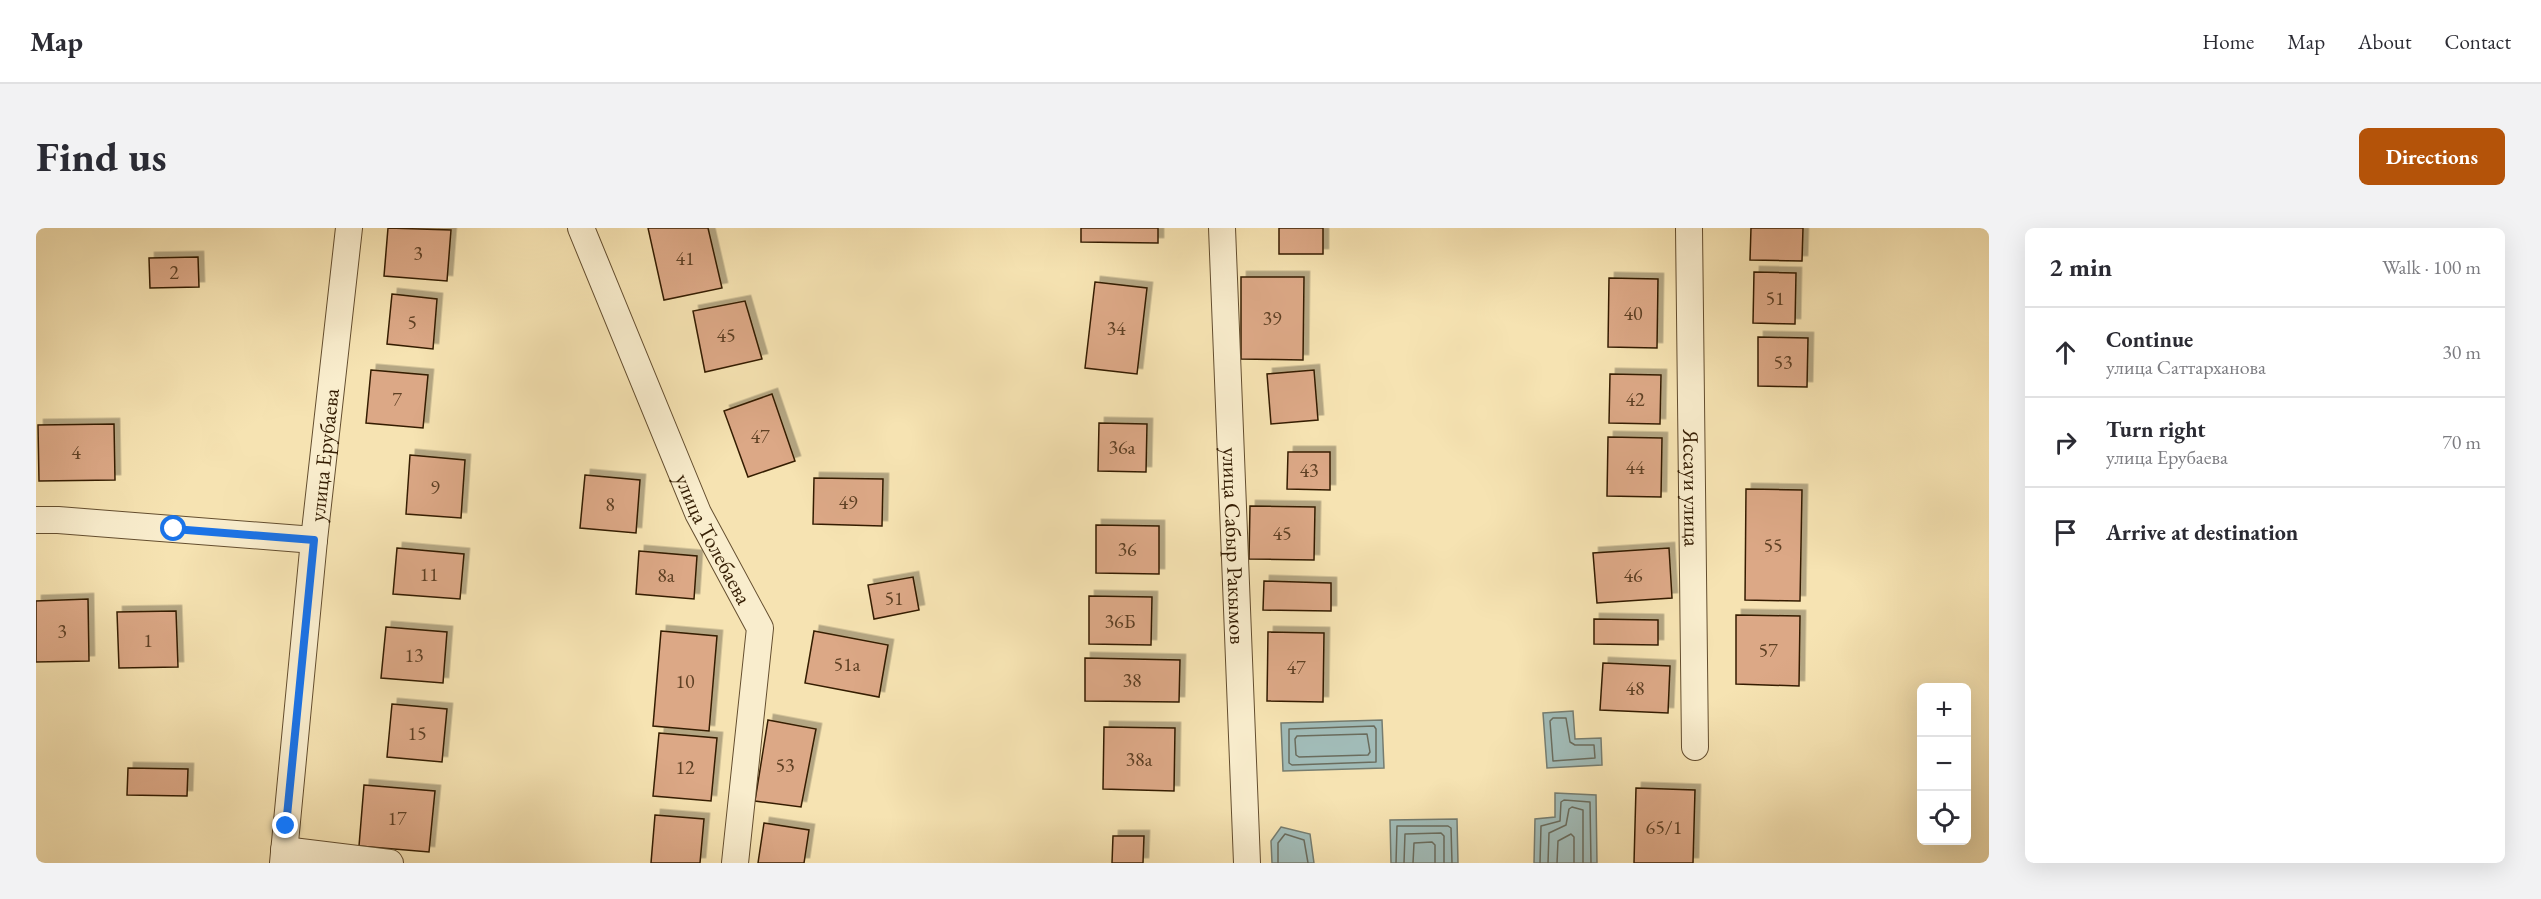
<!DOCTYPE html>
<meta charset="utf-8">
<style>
body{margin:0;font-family:"EB Garamond",serif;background:#f2f2f3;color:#2b2b33}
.controls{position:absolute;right:18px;bottom:18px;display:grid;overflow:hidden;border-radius:9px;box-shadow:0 6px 24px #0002}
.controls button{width:54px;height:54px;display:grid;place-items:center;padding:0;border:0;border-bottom:2px solid #e1e1e2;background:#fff;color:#2b2b33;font:30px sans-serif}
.stop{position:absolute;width:18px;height:18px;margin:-14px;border:4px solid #1a73e8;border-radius:50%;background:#fff}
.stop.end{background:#1a73e8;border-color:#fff;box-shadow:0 2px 6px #0008}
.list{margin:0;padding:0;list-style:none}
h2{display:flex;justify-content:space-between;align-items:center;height:78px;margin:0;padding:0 24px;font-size:26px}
h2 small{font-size:20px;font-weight:400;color:#7c7c81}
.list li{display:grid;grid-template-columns:39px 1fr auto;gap:18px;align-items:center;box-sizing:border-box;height:90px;padding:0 24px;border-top:2px solid #e1e1e2}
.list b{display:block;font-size:22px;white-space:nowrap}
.list p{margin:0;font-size:20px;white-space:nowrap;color:#7c7c81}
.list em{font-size:20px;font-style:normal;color:#7c7c81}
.icon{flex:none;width:33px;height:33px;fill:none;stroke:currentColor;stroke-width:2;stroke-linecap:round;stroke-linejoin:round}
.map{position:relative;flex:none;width:1953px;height:635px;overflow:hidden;border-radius:9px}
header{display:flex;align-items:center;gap:36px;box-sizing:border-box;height:84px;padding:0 30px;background:#fff;border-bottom:2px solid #e1e1e2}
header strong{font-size:28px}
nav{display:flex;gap:33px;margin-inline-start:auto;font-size:21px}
.intro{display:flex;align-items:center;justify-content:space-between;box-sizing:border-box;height:144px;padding:0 36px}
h1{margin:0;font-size:42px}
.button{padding:15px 27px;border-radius:9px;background:#b45309;color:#fff;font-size:21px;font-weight:700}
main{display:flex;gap:36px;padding:0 36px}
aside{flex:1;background:#fff;border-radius:9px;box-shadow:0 6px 24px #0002}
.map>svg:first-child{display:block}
.water{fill:#a1bbb7;stroke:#757c6f;stroke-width:1.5}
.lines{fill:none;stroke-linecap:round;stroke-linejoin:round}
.shore{stroke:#6a6c5d;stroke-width:1.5}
.building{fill:#dca886;stroke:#341d03;stroke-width:1.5;filter:url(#shadow)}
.minor-casing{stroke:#644e2f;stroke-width:28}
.minor{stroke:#f9edcd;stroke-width:26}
.route{stroke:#1a73e8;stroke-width:8}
.labels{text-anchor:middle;stroke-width:5;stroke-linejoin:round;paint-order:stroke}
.number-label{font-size:20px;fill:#5e4024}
.street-label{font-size:22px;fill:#341d03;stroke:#f9edcd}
</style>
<header>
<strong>Map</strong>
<nav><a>Home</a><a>Map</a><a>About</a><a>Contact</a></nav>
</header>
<div class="intro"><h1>Find us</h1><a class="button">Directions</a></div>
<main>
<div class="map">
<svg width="1953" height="635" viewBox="0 0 1953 635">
<defs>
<filter id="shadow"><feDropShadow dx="5.5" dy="-5.5" stdDeviation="0" flood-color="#0004"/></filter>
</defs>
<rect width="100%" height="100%" fill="#f6e3b2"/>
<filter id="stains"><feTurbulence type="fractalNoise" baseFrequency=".00333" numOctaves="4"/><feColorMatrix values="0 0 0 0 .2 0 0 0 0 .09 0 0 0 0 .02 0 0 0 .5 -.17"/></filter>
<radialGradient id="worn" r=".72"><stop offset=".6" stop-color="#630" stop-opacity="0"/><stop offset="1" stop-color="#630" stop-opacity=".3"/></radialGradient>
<!-- water -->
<g class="water">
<path d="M1537,483L1539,511L1565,510L1566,537L1511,540L1507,485Z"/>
<path d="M1346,492L1348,540L1247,543L1245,495Z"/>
<path d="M1519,565L1560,567L1561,635H1498L1499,591L1519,589Z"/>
<path d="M1421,591L1422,635H1355L1354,592Z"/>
<path d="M1245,599L1274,606L1278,635H1236L1235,613Z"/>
</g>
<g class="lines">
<!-- shore -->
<g class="shore">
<path d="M1517,490H1530L1534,514L1539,517H1558L1559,530L1517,533L1514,493Z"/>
<path d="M1338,498L1340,501V534L1256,537L1253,535V501Z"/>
<path d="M1331,506L1334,524L1332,527L1263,529L1260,527L1259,511L1261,508Z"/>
<path d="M1242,635V615L1249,606L1268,612L1272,635"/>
<path d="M1360,635L1361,598H1412L1415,600L1416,635"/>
<path d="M1368,635L1369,606L1405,605L1408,608V635"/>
<path d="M1377,635L1378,615L1396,614L1399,617V635"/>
<path d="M1504,635L1505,598L1524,593L1525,574L1528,572L1554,574L1555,635"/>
<path d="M1512,635L1513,605L1530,597L1533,581L1536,579L1547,582V635"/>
<path d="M1521,635L1522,613L1535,606L1538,609V635"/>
</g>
</g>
<!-- building -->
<g class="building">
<path d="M352,0L415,2L411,53L348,48Z"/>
<path d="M612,0H672L686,60L628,72Z"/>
<path d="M1045,0H1122V15L1045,14Z"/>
<rect x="1243" y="0" width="44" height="26"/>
<path d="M1715,0H1767L1766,33L1714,32Z"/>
<path d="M162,29L163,59L114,60L113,30Z"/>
<path d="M1718,44L1760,45L1759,96L1717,95Z"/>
<path d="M1205,49H1268L1267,132L1205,131Z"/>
<path d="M1573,50L1622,51L1621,120L1572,119Z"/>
<path d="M1059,54L1111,60L1101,146L1049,140Z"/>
<path d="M356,66L401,71L397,121L351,116Z"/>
<path d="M709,73L726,131L669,144L657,83Z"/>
<path d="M1722,109L1772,110L1771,159L1722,158Z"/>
<path d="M335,142L392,147L387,200L330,195Z"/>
<path d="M1278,142L1282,192L1235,196L1231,146Z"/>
<path d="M1574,146L1625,147L1624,196L1573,195Z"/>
<path d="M736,166L759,233L712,249L688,183Z"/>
<path d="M1063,195L1111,196L1110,244L1062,243Z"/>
<path d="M78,196L79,252L3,253L2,197Z"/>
<path d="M1572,209L1626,210L1625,269L1571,268Z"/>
<path d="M1252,224H1294V262L1251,261Z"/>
<path d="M374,227L429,232L425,290L370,286Z"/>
<path d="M549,247L604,252L600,305L544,300Z"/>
<path d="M778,250L847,251L846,298L777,296Z"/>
<path d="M1710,261L1766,262L1764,373L1709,372Z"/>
<path d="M1214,278L1279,279L1278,332L1213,331Z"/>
<path d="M1060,297L1123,298V346L1060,345Z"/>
<path d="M361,320L428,326L424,371L357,366Z"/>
<path d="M1633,320L1636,370L1561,375L1557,325Z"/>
<path d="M603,323L661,328L658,371L600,366Z"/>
<path d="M877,349L883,382L838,391L832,357Z"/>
<path d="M1228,353L1295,355V383L1227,382Z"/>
<path d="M1053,368L1116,369L1115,417L1053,416Z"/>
<path d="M52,371L53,433L0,434V373Z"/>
<path d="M140,383L142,439L83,440L81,384Z"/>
<path d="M1700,387L1764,388L1763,458L1700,456Z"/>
<path d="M1558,391L1622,392V417L1558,416Z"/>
<path d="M350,399L411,404L407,455L345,450Z"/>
<path d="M625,403L681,408L673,503L617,498Z"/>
<path d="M778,403L852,417L843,469L769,455Z"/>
<path d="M1232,404L1288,405L1287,474L1231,473Z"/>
<path d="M1049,430L1144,432L1143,474L1049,473Z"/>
<path d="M1567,435L1634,438L1632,485L1564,482Z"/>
<path d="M356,476L411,481L406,534L351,529Z"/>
<path d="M732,492L780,501L765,579L719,573Z"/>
<path d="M1068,499L1139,500L1138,563L1067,561Z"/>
<path d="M623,505L681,510L675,573L617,568Z"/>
<path d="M92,540L152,541L151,568L91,567Z"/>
<path d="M328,557L399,563L393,624L323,618Z"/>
<path d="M1600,560L1659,562L1657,635H1598Z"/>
<path d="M619,587L668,591L664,635H615Z"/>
<path d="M728,595L773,602L768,635H722Z"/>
<path d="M1077,608H1108L1107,635H1076Z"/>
</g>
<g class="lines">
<defs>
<g id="minor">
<path id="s1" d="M545,0L662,285L724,400L699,635"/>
<path id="s2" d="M1186,0L1211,635"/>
<path id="s3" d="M1653,0L1659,519"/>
<path d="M0,292H22L278,312"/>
<path d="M248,622L354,635"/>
<path id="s4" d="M247,635L278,312L313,0"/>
</g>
</defs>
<!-- minor casing -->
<use href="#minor" class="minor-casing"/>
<!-- minor -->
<use href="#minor" class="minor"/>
</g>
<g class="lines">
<!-- route -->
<path class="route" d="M138,301L278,312L250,598"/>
</g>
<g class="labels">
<!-- number labels -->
<g class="number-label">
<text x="382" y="32">3</text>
<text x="649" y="37">41</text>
<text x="138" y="51">2</text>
<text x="1739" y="77">51</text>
<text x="1597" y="92">40</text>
<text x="1236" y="97">39</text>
<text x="376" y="101">5</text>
<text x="1080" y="107">34</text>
<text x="690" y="114">45</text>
<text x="1747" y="141">53</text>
<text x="361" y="178">7</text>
<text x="1599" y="178">42</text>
<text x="724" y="215">47</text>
<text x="1086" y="226">36а</text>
<text x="40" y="231">4</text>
<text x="1599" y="246">44</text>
<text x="1273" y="249">43</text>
<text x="399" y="266">9</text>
<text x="812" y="281">49</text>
<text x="574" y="283">8</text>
<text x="1246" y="312">45</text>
<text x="1737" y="324">55</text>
<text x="1091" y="328">36</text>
<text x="393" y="353">11</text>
<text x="630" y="354">8а</text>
<text x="1597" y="354">46</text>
<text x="858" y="377">51</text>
<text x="1084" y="400">36Б</text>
<text x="26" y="410">3</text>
<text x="112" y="419">1</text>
<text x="1732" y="429">57</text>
<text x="378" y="434">13</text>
<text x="811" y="443">51а</text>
<text x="1260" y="446">47</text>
<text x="1096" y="459">38</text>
<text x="649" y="460">10</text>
<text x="1599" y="467">48</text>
<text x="381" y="512">15</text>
<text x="1103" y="538">38а</text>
<text x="749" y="544">53</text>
<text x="649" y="546">12</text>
<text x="361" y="597">17</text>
<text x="1628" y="606">65/1</text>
</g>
<!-- street labels -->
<g class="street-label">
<text dy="8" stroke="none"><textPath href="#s4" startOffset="410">улица Ерубаева</textPath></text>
<text dy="8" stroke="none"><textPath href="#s3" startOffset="260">Яссауи улица</textPath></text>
<text dy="8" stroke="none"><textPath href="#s1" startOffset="338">улица Толебаева</textPath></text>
<text dy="8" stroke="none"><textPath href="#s2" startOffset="318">улица Сабыр Ракымов</textPath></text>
</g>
</g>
<rect width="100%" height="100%" filter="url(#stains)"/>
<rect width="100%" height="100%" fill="url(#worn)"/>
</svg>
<div class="controls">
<button>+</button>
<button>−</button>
<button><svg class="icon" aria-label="locate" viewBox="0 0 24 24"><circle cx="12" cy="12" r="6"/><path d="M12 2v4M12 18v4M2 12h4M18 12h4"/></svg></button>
</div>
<div class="stop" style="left:138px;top:301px"></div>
<div class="stop end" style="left:250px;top:598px"></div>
</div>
<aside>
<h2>2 min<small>Walk · 100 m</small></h2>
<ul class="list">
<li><svg class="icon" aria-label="ahead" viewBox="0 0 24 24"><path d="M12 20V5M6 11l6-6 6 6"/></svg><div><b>Continue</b><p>улица Саттарханова</p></div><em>30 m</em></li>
<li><svg class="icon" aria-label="right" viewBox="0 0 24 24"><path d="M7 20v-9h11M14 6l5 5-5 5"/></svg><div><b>Turn right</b><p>улица Ерубаева</p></div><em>70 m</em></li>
<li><svg class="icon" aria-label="arrive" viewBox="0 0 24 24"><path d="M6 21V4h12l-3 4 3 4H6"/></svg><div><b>Arrive at destination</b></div></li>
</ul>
</aside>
</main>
